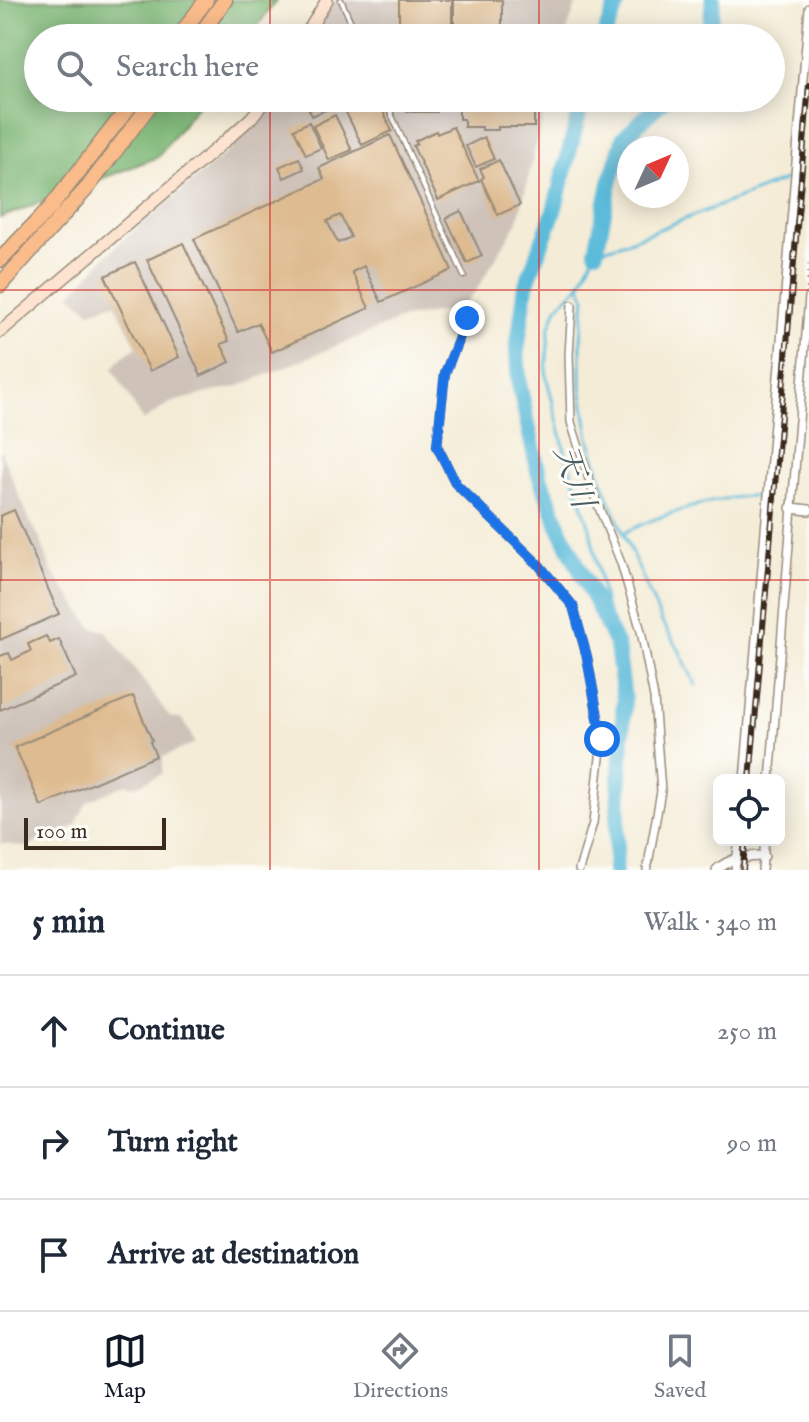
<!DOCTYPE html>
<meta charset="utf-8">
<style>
body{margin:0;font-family:"IM FELL English","Noto Serif JP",serif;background:#f6f6f7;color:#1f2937}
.controls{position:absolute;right:24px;bottom:24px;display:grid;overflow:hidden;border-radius:12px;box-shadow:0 4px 20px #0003}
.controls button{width:72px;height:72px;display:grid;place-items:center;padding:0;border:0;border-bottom:2px solid #e0e1e3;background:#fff;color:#1f2937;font:40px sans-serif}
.compass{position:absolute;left:617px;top:136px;width:72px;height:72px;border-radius:50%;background:#fff;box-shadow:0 4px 20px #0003;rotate:46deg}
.scale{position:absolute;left:24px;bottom:20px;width:142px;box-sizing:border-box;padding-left:8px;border:4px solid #3b2a1e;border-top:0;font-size:22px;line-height:28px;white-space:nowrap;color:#3b2a1e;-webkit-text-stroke:6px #fdfcf7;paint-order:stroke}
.stop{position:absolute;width:24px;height:24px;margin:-18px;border:6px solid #1a73e8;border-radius:50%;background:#fff}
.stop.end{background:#1a73e8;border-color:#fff;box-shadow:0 2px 8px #0008}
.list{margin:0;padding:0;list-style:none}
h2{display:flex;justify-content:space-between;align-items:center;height:104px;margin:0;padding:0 32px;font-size:34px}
h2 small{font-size:26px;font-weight:400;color:#747a83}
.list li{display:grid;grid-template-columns:52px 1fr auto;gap:24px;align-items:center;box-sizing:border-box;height:112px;padding:0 32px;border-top:2px solid #e0e1e3}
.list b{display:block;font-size:30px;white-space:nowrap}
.list em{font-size:26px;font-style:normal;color:#747a83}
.icon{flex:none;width:44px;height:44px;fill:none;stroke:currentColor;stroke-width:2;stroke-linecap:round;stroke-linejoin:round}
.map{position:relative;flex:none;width:809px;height:870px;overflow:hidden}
.search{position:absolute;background:#fff;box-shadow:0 4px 20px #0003;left:24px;right:24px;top:24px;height:88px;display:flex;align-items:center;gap:20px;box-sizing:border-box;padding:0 28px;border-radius:44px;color:#747a83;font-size:30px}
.sheet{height:440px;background:#fff}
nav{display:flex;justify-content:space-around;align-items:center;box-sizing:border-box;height:112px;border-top:2px solid #e0e1e3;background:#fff;font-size:22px;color:#747a83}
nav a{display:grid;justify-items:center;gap:4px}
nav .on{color:#111827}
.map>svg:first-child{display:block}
.industrial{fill:#cec2b9}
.forest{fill:#7bb674;stroke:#5b7049;stroke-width:2}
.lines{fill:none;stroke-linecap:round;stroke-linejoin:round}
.stream{stroke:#5cbbda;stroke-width:3}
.river{stroke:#5cbbda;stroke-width:16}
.building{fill:#debb90;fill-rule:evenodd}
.service-casing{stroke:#988b7a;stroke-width:7}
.minor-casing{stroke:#988b7a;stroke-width:10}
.tertiary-casing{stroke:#988b7a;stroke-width:12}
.secondary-casing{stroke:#988b7a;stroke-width:14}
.motorway-casing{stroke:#988b7a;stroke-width:17}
.path{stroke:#988b7a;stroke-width:2;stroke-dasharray:2 6;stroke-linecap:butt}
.service{stroke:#fff;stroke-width:4}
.minor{stroke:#fff;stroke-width:7}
.tertiary{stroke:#fff;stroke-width:9}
.secondary{stroke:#fde4d1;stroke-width:11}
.motorway{stroke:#fabc8b;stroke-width:14}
.rail-casing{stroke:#3b2a1e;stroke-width:6}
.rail{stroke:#fdfcf7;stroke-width:3;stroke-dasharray:9;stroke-linecap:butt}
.route{stroke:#1a73e8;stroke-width:10}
.grid{fill:none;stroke:#d62828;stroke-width:2;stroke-opacity:0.55}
.labels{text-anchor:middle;stroke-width:6;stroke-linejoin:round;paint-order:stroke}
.water-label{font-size:32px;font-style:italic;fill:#475d60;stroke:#fdfcf7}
</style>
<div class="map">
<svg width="809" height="870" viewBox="0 0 809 870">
<rect width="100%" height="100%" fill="#fdfcf7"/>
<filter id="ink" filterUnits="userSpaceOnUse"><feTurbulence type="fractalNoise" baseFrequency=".0125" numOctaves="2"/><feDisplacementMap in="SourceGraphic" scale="16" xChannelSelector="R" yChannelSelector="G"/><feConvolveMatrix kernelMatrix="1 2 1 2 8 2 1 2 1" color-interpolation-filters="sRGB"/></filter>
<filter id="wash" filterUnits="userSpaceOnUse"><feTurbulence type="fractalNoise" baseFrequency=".006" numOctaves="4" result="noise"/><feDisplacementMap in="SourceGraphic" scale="32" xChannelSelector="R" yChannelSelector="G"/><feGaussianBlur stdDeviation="1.8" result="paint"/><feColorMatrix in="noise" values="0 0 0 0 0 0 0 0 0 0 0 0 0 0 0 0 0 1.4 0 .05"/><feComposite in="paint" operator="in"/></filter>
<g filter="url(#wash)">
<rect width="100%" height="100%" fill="#f4ecd7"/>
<!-- industrial -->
<g class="industrial">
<path d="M335,0H578L566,33L562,34L561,38H312Z"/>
<path d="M275,98H547L518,221L476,291L456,314L446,311L404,318L239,386L172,402L143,421L113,369L121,358L137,347L115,303L90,311L71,294L119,243L230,150L260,119Z"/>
<path d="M0,450L30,521L40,538L51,570L93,628L106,631L170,717L183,719L195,743L163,757L162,774L135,786L126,784L87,802L75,826L26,847L0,843Z"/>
</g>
<!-- forest -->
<path class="forest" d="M0,0H277L248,38H38V98H203L158,157L0,218Z"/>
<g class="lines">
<!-- stream -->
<g class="stream">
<path d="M580,283L585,297L581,339V387L589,438L604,486L631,551L662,622L679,650L696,685"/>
<path d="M624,533C656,516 721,495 757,496"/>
<path d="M610,632L590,528L566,455L546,375L549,329L557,307L580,285L596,251L626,242L790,178"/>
</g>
<!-- river -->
<g class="river">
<path d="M603,38L619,0"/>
<path d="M709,38L713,0"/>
<path d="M583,98L554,211L526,285L517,351L519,384L539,475L562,533L617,646L624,699L615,870"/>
<path d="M596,251L610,183L624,137L666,98"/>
</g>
</g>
<g id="blocks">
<!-- building -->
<g class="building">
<path d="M399,0H452V35H448V38H399Z"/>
<rect x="454" y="0" width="48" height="38"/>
<path d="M304,98H328L332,107L312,116Z"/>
<path d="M339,98H377L392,131L362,145Z"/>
<path d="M398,98H452V106L437,109V112H407V106H398Z"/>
<path d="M464,98H542V102H534V127H498V130H482V127H464V119H459V109H464Z"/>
<path d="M335,115L352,150L329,160L313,126Z"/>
<path d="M309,122L321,148L306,155L294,129Z"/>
<path d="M453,127L479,181L438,200L413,146L417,144L415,141L436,131L437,134Z"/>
<path d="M390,135L452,270L381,302L364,266L352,272L369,308L272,352L258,323L238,332L194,239L324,179L319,168ZM340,215L351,237L338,243L327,221Z"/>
<path d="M484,137L494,159L476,167L466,146Z"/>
<path d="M299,158L304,169L284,178L279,167Z"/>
<path d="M499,160L520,205L498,215L481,179L484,177L480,169Z"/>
<path d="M461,211L482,256L467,263L446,218Z"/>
<path d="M183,243L229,341L221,344L230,362L201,376L147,260Z"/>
<path d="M135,262L179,357L150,371L105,276Z"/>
<path d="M14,510L59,614L0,640V516Z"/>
<path d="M46,636L50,643L59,639L76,677L0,710V656L9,653L12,660L31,651L28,644Z"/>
<path d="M133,696L152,740L150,742L156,756L41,806L15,747Z"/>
</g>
</g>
</g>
<g filter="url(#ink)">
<use href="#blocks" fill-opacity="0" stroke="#988b7a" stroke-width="2"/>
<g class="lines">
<defs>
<g id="service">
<path d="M341,0L358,38"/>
<path d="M384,98L464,276"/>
</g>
<g id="minor">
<path d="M572,305L569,355L571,422L594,495L621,563L641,631L654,698L661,791L647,870"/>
<path d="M467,318L445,373L437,446L456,484L539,565L573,606L587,657L602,739L593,823L579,870"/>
<path d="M744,780L809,8"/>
<path d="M770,780L809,297"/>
<path d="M735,870L739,840"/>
<path d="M762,870L765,840"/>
</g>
<g id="tertiary">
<path d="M791,508L809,510"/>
<path d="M717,870C729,858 747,856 764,856"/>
</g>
<g id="secondary">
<path d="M304,38L327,0"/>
<path d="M0,332L224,142L251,118L267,98"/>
</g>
<g id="motorway">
<path d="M178,38L206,0"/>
<path d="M198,38L225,0"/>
<path d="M0,260L51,207L136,98"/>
<path d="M0,285L88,187L155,98"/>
</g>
</defs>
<!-- service casing -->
<use href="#service" class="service-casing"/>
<!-- minor casing -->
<use href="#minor" class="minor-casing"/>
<!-- tertiary casing -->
<use href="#tertiary" class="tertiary-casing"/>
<!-- secondary casing -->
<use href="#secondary" class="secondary-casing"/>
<!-- motorway casing -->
<use href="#motorway" class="motorway-casing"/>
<!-- path -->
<path class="path" d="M807,289L809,260"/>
<!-- service -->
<use href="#service" class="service"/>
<!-- minor -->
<use href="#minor" class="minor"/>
<!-- tertiary -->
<use href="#tertiary" class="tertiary"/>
<!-- secondary -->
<use href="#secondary" class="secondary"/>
<!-- motorway -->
<use href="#motorway" class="motorway"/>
<defs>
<g id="rail">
<path d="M750,780L809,85"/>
<path d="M743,870L745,840"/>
</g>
</defs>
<!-- rail casing -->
<use href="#rail" class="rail-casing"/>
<!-- rail -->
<use href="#rail" class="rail"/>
</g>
</g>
<g class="lines" filter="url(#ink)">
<!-- route -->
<path class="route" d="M467,318L445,373L437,446L456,484L539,565L573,606L587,657L602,739"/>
</g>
<!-- grid -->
<path class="grid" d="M270,0V38M539,0V38M270,98V870M539,98V870M0,290H809M0,580H809"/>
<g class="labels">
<!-- water labels -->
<g class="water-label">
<text transform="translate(575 476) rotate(71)" y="11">天川</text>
</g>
</g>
</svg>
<div class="controls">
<button><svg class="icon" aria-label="locate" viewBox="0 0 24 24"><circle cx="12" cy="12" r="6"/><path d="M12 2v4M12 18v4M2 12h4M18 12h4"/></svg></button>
</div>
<svg class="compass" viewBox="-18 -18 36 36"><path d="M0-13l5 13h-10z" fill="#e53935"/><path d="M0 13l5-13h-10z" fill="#747a83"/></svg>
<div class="scale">100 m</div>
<div class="stop" style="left:602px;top:739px"></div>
<div class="stop end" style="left:467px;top:318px"></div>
<div class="search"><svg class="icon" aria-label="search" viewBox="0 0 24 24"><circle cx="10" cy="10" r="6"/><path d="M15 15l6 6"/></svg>Search here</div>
</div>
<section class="sheet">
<h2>5 min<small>Walk · 340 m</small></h2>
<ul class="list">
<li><svg class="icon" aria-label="ahead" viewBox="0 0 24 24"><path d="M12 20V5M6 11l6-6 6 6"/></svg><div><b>Continue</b></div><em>250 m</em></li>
<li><svg class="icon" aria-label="right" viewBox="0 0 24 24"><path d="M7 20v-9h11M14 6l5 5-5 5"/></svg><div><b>Turn right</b></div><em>90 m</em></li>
<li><svg class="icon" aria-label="arrive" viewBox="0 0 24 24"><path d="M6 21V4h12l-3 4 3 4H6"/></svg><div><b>Arrive at destination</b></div></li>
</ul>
</section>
<nav>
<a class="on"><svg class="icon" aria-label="map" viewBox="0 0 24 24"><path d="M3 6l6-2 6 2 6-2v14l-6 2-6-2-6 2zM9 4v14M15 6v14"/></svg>Map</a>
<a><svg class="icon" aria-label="directions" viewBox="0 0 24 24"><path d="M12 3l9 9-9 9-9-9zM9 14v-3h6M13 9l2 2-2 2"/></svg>Directions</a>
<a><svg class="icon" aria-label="saved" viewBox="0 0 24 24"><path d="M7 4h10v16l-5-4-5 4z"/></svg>Saved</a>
</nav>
